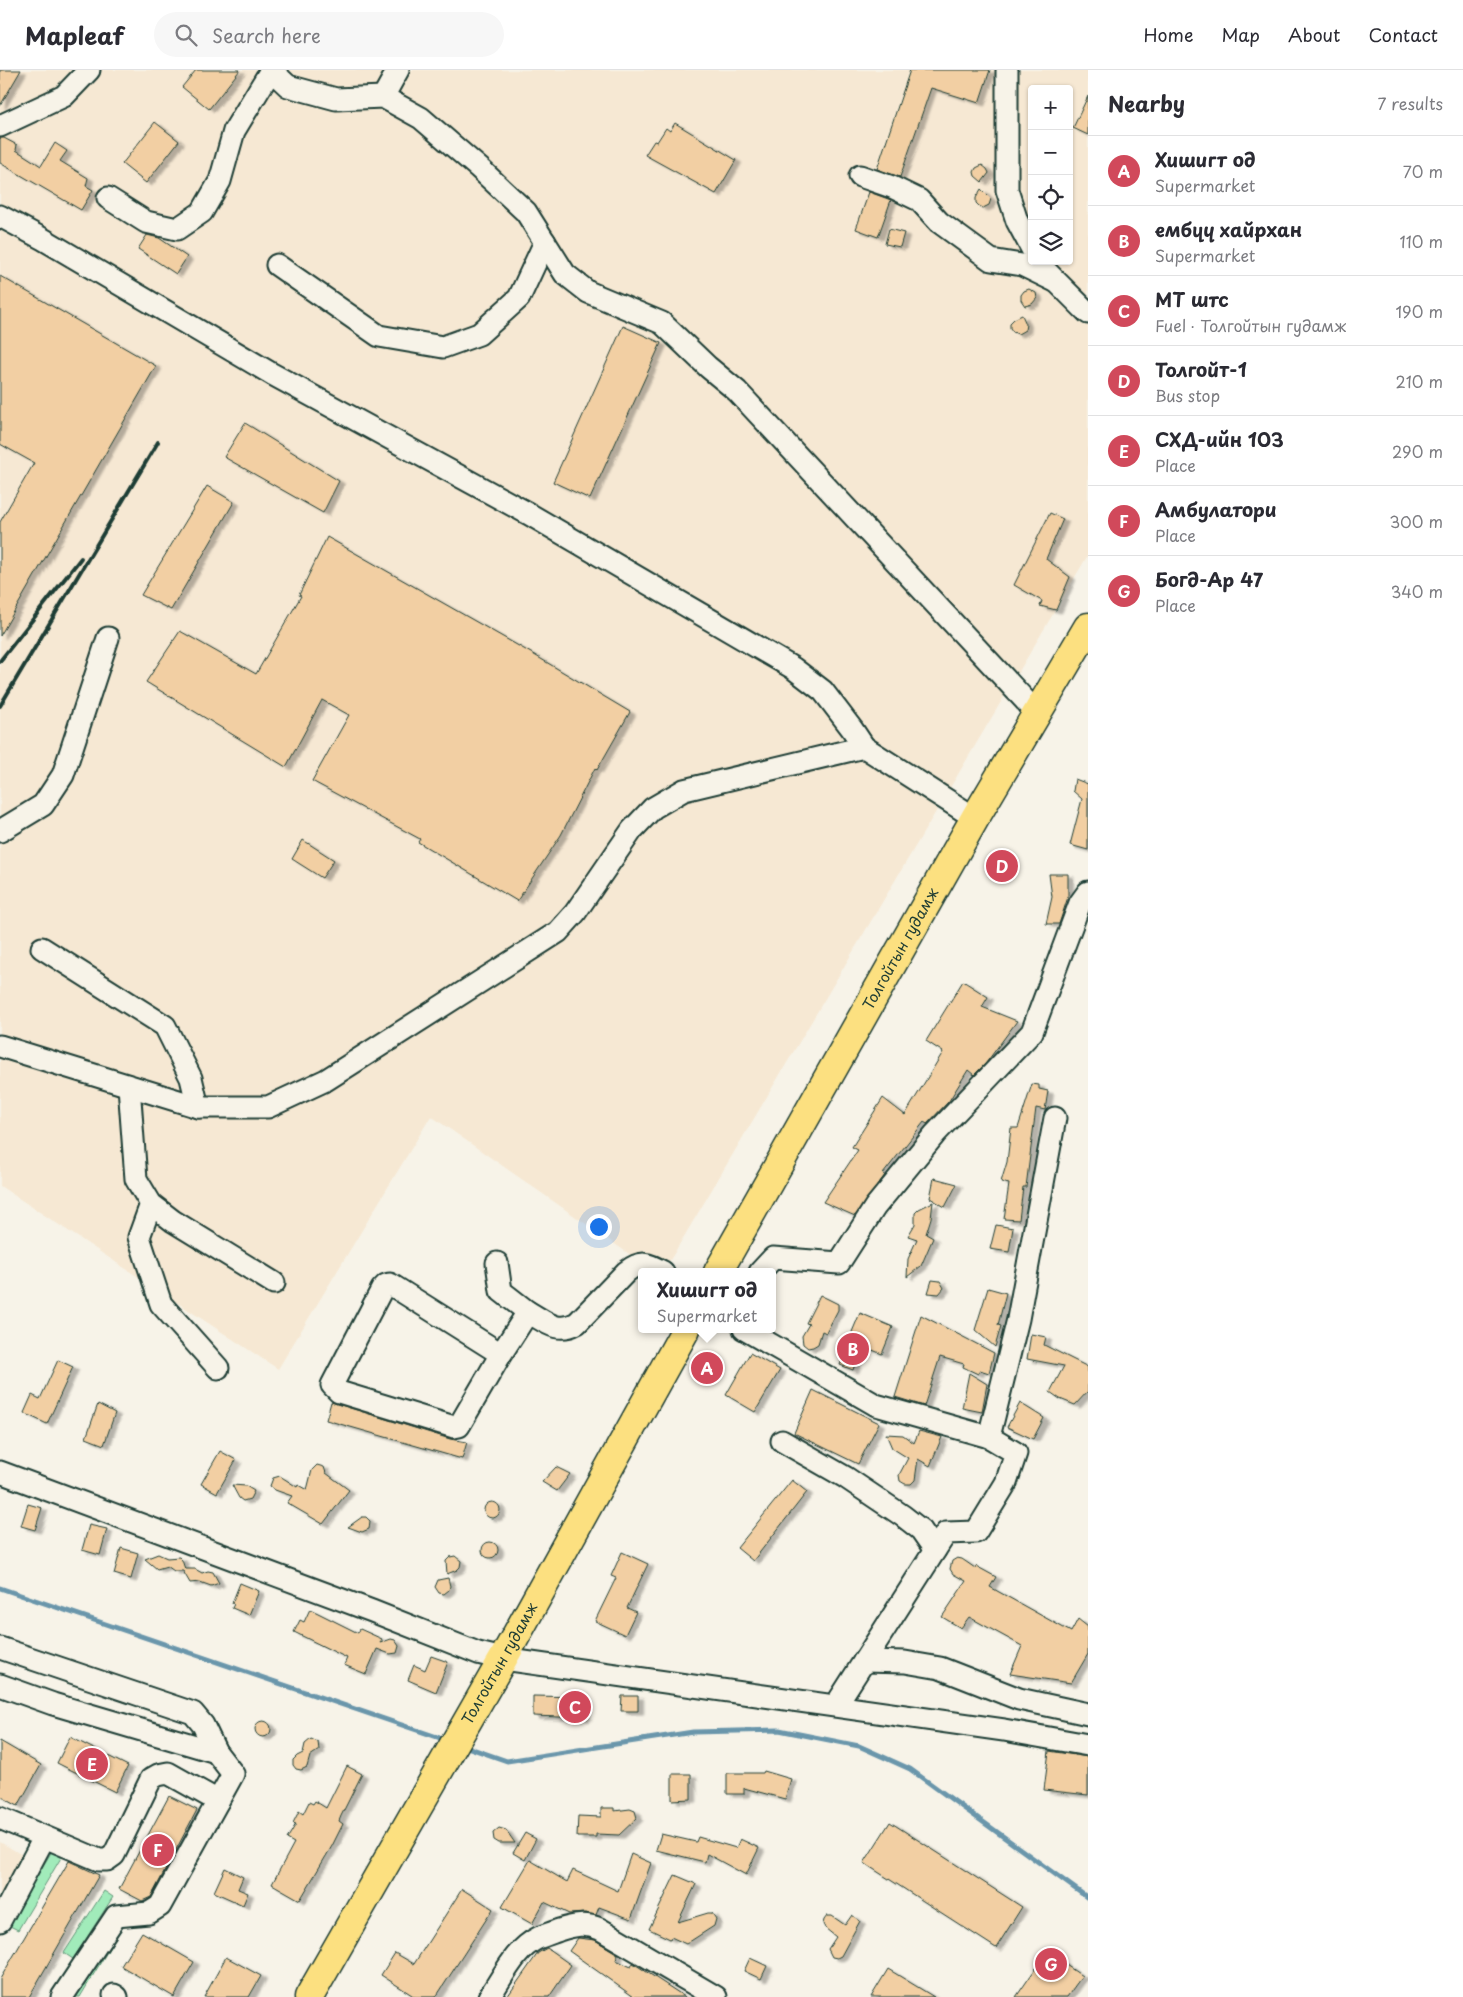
<!DOCTYPE html>
<html lang="en">
<head>
<meta charset="utf-8">
<style>
	:root { --surface:#fff; --page:#f7f7f7; --text:#2b2b33; --muted:#7c7c81; --line:#e1e1e2; --accent:#d1495b }
	body { margin:0; font-family:"Playpen Sans",sans-serif; background:var(--page); color:var(--text) }
	.controls { position:absolute; right:15px; top:15px; display:grid; overflow:hidden; border-radius:5px; box-shadow:0 1px 4px #0004 }
	.controls button { width:45px; height:45px; display:grid; place-items:center; padding:0; border:0; border-bottom:1px solid var(--line); background:var(--surface); color:var(--text); font:25px sans-serif }
	.you { position:absolute; left:598px; top:1156px; width:18px; height:18px; margin:-12px; border:4px solid #fff; border-radius:50%; background:#1a73e8; box-shadow:0 0 0 8px #1a73e833 }
	.badge { display:grid; place-items:center; width:32px; height:32px; border-radius:50%; background:var(--accent); color:#fff; font-size:16px; font-weight:700 }
	.pin { position:absolute; translate:-50% -50%; border:2px solid #fff; box-shadow:0 1px 5px #0006 }
	.popup { position:absolute; left:638px; top:1198px; width:138px; height:65px; box-sizing:border-box; display:grid; place-content:center; border-radius:5px; background:var(--surface); filter:drop-shadow(0 1px 4px #0005); font-size:16px; white-space:nowrap; color:var(--muted) }
	.popup b { font-size:19px; color:var(--text) }
	.popup::after { content:''; position:absolute; left:50%; top:100%; margin-left:-10px; border:10px solid transparent; border-top-color:var(--surface) }
	.list { margin:0; padding:0; list-style:none }
	h2 { display:flex; justify-content:space-between; align-items:center; height:65px; margin:0; padding:0 20px; font-size:21px }
	h2 small { font-size:16px; font-weight:400; color:var(--muted) }
	.list li { display:grid; grid-template-columns:32px 1fr auto; gap:15px; align-items:center; box-sizing:border-box; height:70px; padding:0 20px; border-top:1px solid var(--line) }
	.list b { display:block; font-size:19px; white-space:nowrap }
	.list p { margin:0; font-size:16px; white-space:nowrap; color:var(--muted) }
	.list em { font-size:16px; font-style:normal; color:var(--muted) }
	.icon { flex:none; width:28px; height:28px; fill:none; stroke:currentColor; stroke-width:2; stroke-linecap:round; stroke-linejoin:round }
	.map { position:relative; flex:none; width:1088px; height:1927px; overflow:hidden }
	header { display:flex; align-items:center; gap:30px; box-sizing:border-box; height:70px; padding:0 25px; background:var(--surface); border-bottom:1px solid var(--line) }
	header strong { font-size:24px }
	nav { display:flex; gap:28px; margin-inline-start:auto; font-size:18px }
	.search { width:350px; height:45px; background:var(--page); display:flex; align-items:center; gap:12px; box-sizing:border-box; padding:0 18px; border-radius:28px; color:var(--muted); font-size:19px }
	main { display:flex }
	aside { flex:1; background:var(--surface) }
	.map>svg:first-child { display:block }
</style>
</head>
<body>
<header>
<strong>Mapleaf</strong>
<div class="search"><svg class="icon" aria-label="search" viewBox="0 0 24 24"><circle cx="10" cy="10" r="6"/><path d="M15 15l6 6"/></svg>Search here</div>
<nav><a>Home</a><a>Map</a><a>About</a><a>Contact</a></nav>
</header>
<main>
<div class="map">
<svg width="1088" height="1927" viewBox="0 0 1088 1927">
	<defs>
		<filter id="shadow"><feDropShadow dx="5.5" dy="3" stdDeviation="1" flood-color="#0004"/></filter>
	</defs>
	<rect width="100%" height="100%" fill="#f7f3e8"/>
	<filter id="ink" filterUnits="userSpaceOnUse"><feTurbulence type="fractalNoise" baseFrequency=".02" numOctaves="2"/><feDisplacementMap in="SourceGraphic" scale="10" xChannelSelector="R" yChannelSelector="G"/><feConvolveMatrix kernelMatrix="1 2 1 2 8 2 1 2 1" color-interpolation-filters="sRGB"/></filter>
	<g filter="url(#ink)">
		<!-- built -->
		<g fill="#f6e8d3" fill-rule="evenodd">
			<path d="M 0,0 L 1088,0 L 1088,485 L 663,1202 L 655,1202 L 431,1046 L 278,1299 L 0,1116 ZM 1032,19 L 1069,19 L 1069,191 L 1032,191 Z"/>
			<polygon points="0,1772 24,1786 0,1827"/>
		</g>
		<!-- green -->
		<g fill="#a1ebba" stroke="#609477">
			<polygon points="59,1769 68,1776 18,1860 8,1855"/>
			<polygon points="104,1821 113,1827 73,1889 64,1883"/>
			<polygon points="103,1866 113,1872 80,1927 68,1927"/>
		</g>
		<g fill="none" stroke-linecap="round" stroke-linejoin="round">
			<!-- stream -->
			<g stroke="#6a96ab" stroke-width="5">
				<polyline points="0,1518 446,1670"/>
				<polyline points="464,1676 507,1691 693,1662 779,1660 859,1676 910,1699 1088,1828"/>
			</g>
		</g>
		<!-- building -->
		<g fill="#f2cfa3" stroke="#1f3d34" filter="url(#shadow)">
			<polygon points="0,0 21,0 0,36"/>
			<polygon points="196,0 240,0 209,39 182,17"/>
			<polygon points="910,0 990,0 979,33 931,18 900,107 877,99"/>
			<polygon points="1088,26 1088,65 1073,58"/>
			<polygon points="155,52 179,71 146,113 122,94"/>
			<polygon points="675,53 736,90 716,124 645,85 654,71 657,72 666,58 670,61"/>
			<polygon points="0,68 4,68 17,75 16,80 41,96 55,73 67,81 60,91 88,108 86,116 93,120 81,140 0,93"/>
			<polygon points="982,95 987,99 989,103 982,112 975,106 974,102 976,98"/>
			<polygon points="981,119 991,129 989,135 983,138 979,136 976,133 976,128"/>
			<polygon points="869,122 891,130 878,167 856,159"/>
			<polygon points="889,159 904,163 900,177 885,174"/>
			<polygon points="147,165 159,168 187,187 176,204 138,179"/>
			<polygon points="0,206 156,296 0,566 0,452 34,393 0,374"/>
			<polygon points="1029,219 1036,223 1037,228 1032,234 1025,236 1021,230 1021,225 1024,221"/>
			<polygon points="1022,245 1026,254 1025,260 1018,264 1013,262 1010,258 1010,253 1014,249"/>
			<polygon points="623,256 661,273 590,429 553,412"/>
			<polygon points="245,353 339,411 323,443 224,387"/>
			<polygon points="207,416 234,432 171,540 141,525"/>
			<polygon points="1050,443 1063,449 1046,489 1070,507 1056,540 1040,536 1042,531 1014,515"/>
			<polygon points="327,467 531,583 630,642 597,700 595,698 561,765 517,831 418,772 420,769 312,711 349,645 322,630 286,697 146,612 180,561 256,604 301,526 299,525"/>
			<polygon points="1075,709 1088,714 1088,780 1070,775 1082,729 1073,721"/>
			<polygon points="303,770 334,790 322,808 292,789"/>
			<polygon points="1049,804 1068,804 1068,827 1059,854 1046,854 1052,827"/>
			<polygon points="963,911 988,927 982,937 1017,951 986,993 974,1005 968,1000 949,1031 927,1054 924,1052 883,1104 885,1105 855,1146 823,1132 858,1080 852,1077 883,1028 905,1045 943,982 926,971"/>
			<polygon points="1032,1014 1039,1015 1039,1019 1048,1021 1045,1040 1036,1038 1026,1117 1023,1117 1019,1150 1004,1149 1009,1114 1001,1112 1007,1092 1011,1058 1018,1058"/>
			<polygon points="934,1108 957,1114 945,1137 930,1128"/>
			<polygon points="933,1132 931,1148 926,1164 933,1168 921,1196 907,1207 908,1189 917,1169 908,1166 915,1154 915,1143 919,1139"/>
			<polygon points="996,1155 1013,1158 1009,1182 990,1179"/>
			<polygon points="932,1210 940,1211 944,1218 939,1224 928,1223"/>
			<polygon points="988,1218 1006,1223 998,1255 1001,1256 995,1277 975,1260"/>
			<polygon points="820,1225 838,1234 838,1240 826,1263 822,1261 818,1274 813,1277 808,1278 803,1274 802,1266 809,1254 806,1253"/>
			<polygon points="860,1243 893,1257 882,1284 858,1274 852,1262"/>
			<polygon points="921,1245 994,1283 989,1303 980,1300 978,1304 963,1297 964,1294 940,1287 924,1336 895,1327"/>
			<polygon points="1031,1264 1046,1267 1044,1275 1088,1297 1088,1321 1075,1335 1060,1329 1050,1322 1064,1296 1027,1289"/>
			<polygon points="750,1283 780,1300 755,1342 726,1325"/>
			<polygon points="845,1283 857,1288 853,1300 840,1295"/>
			<polygon points="58,1290 73,1297 47,1354 24,1343 32,1325 40,1329"/>
			<polygon points="969,1303 987,1314 982,1342 962,1338"/>
			<polygon points="813,1320 879,1353 858,1394 794,1363"/>
			<polygon points="331,1332 450,1369 467,1372 462,1389 326,1350"/>
			<polygon points="1020,1333 1044,1348 1033,1369 1007,1357"/>
			<polygon points="98,1334 115,1343 104,1375 86,1368"/>
			<polygon points="919,1361 942,1367 930,1396 918,1389 915,1410 911,1414 905,1414 900,1411 899,1405 908,1388 892,1378 886,1364 903,1365 914,1373"/>
			<polygon points="220,1381 236,1390 217,1423 201,1414"/>
			<polygon points="317,1395 324,1397 326,1403 349,1420 323,1454 287,1433 292,1426 275,1420 270,1416 273,1408 280,1406 297,1417 298,1415 307,1420 312,1400"/>
			<polygon points="556,1397 570,1404 557,1421 542,1412"/>
			<polygon points="792,1410 807,1422 753,1491 737,1478"/>
			<polygon points="232,1415 246,1416 254,1421 250,1429 243,1431 239,1428"/>
			<circle cx="492" cy="1440" r="8"/>
			<polygon points="28,1434 42,1438 35,1460 21,1456"/>
			<polygon points="362,1447 366,1447 370,1451 369,1459 362,1462 348,1457"/>
			<polygon points="89,1455 107,1459 100,1485 82,1480"/>
			<circle cx="490" cy="1480" r="8"/>
			<polygon points="121,1478 138,1483 131,1509 114,1504"/>
			<polygon points="622,1482 648,1494 627,1538 636,1542 625,1565 595,1551 616,1508 611,1506"/>
			<polygon points="158,1484 167,1488 179,1487 182,1490 185,1499 195,1499 202,1503 208,1501 213,1502 219,1513 211,1516 200,1512 190,1513 183,1501 174,1501 167,1496 157,1499 145,1489"/>
			<polygon points="455,1486 461,1491 460,1497 457,1500 447,1504 446,1491 450,1487"/>
			<polygon points="957,1488 962,1489 975,1498 976,1496 996,1507 990,1517 1071,1562 1078,1549 1088,1557 1088,1584 1071,1613 1010,1604 1022,1576 969,1547 961,1558 942,1547 966,1511 953,1504 950,1499 952,1491"/>
			<polygon points="448,1508 450,1516 449,1520 444,1524 439,1523 435,1517 438,1510"/>
			<polygon points="240,1513 259,1521 249,1545 232,1538 234,1534 232,1533"/>
			<polygon points="310,1539 358,1563 360,1559 382,1569 380,1573 391,1569 395,1570 399,1576 397,1583 390,1584 377,1579 366,1604 344,1595 347,1588 294,1562 300,1550 304,1552"/>
			<polygon points="431,1586 448,1592 436,1622 408,1610 414,1595 425,1600"/>
			<polygon points="533,1626 585,1627 585,1648 533,1646"/>
			<polygon points="622,1626 638,1626 638,1641 621,1641"/>
			<circle cx="263" cy="1659" r="8"/>
			<polygon points="70,1667 128,1696 115,1722 57,1693"/>
			<polygon points="311,1669 318,1672 319,1680 310,1686 307,1697 301,1700 296,1699 293,1695 293,1690 297,1686 303,1683 305,1674"/>
			<polygon points="0,1671 41,1695 18,1736 0,1726"/>
			<polygon points="1049,1681 1088,1687 1088,1725 1044,1720"/>
			<polygon points="347,1696 362,1704 341,1746 339,1751 343,1754 332,1776 300,1830 272,1814 294,1773 287,1769 296,1754 293,1753 299,1741 303,1744 309,1732 313,1734 315,1731 326,1738"/>
			<polygon points="764,1701 791,1709 785,1729 744,1718 744,1724 727,1724 727,1703 763,1703"/>
			<polygon points="672,1704 691,1704 691,1729 672,1730"/>
			<polygon points="169,1726 197,1740 151,1827 142,1831 119,1819"/>
			<polygon points="601,1738 614,1738 614,1741 630,1739 635,1741 637,1748 619,1765 596,1764 596,1767 577,1767 578,1746 601,1747"/>
			<polygon points="890,1752 1022,1837 996,1878 864,1793"/>
			<polygon points="499,1758 506,1760 515,1773 499,1773 494,1770 493,1763"/>
			<polygon points="525,1763 536,1769 525,1790 513,1783"/>
			<polygon points="661,1764 696,1772 698,1767 736,1778 740,1769 759,1778 746,1805 707,1784 705,1792 656,1780"/>
			<polygon points="631,1784 651,1793 631,1849 599,1837 596,1845 585,1843 569,1844 544,1832 532,1854 502,1837 530,1790 567,1812 573,1800 618,1821"/>
			<polygon points="69,1791 99,1805 29,1927 0,1927 0,1909"/>
			<polygon points="225,1798 243,1807 238,1819 248,1823 243,1835 214,1822"/>
			<polygon points="675,1805 696,1814 678,1852 708,1843 712,1843 716,1849 714,1856 686,1874 671,1867 670,1869 649,1859"/>
			<polygon points="462,1819 493,1839 436,1927 415,1927 381,1905 395,1883 414,1894"/>
			<polygon points="852,1845 860,1851 841,1886 837,1888 832,1887 828,1879 836,1867 825,1858 823,1854 824,1850 827,1846 832,1846 845,1855"/>
			<polygon points="142,1862 194,1892 174,1927 121,1896"/>
			<polygon points="578,1868 595,1870 618,1884 616,1890 631,1897 633,1893 685,1927 634,1927 569,1881"/>
			<polygon points="547,1878 571,1895 549,1927 507,1927 538,1883"/>
			<polygon points="1047,1882 1082,1906 1067,1927 1016,1927"/>
			<polygon points="226,1887 261,1906 249,1927 204,1927"/>
			<polygon points="750,1888 767,1896 761,1909 744,1901"/>
			<polygon points="888,1899 934,1927 871,1927"/>
		</g>
		<g fill="none" stroke-linecap="round" stroke-linejoin="round">
			<defs>
				<g id="minor">
					<polyline points="271,0 288,16 336,29 383,27 421,48 479,98 526,142 565,204 588,222 662,253 708,297 737,321 1037,643"/>
					<polyline points="1007,0 1007,120 1017,151 1032,179"/>
					<polyline points="383,27 398,0"/>
					<polyline points="0,56 64,26 89,0"/>
					<polyline points="860,106 892,117 919,130 939,152 991,190 1022,195 1055,211"/>
					<polyline points="108,128 146,152 177,159 202,142 220,111 234,61 271,0"/>
					<polyline points="0,146 43,169 272,304 529,444 793,598 823,621 852,659 864,677 975,748"/>
					<polyline points="277,195 379,266 443,277 479,264 519,228 545,172"/>
					<polyline points="1046,201 1088,243"/>
					<polyline points="0,761 43,735 63,705 108,568"/>
					<polyline points="42,878 165,956 191,1008 198,1037"/>
					<polyline points="0,976 198,1037 268,1037 326,1010 558,862 575,843 632,760 653,738 684,720 864,677"/>
					<polyline points="129,1016 136,1109 151,1134 173,1151 274,1213"/>
					<polyline points="151,1134 139,1167 161,1234 218,1298"/>
					<polyline points="497,1193 501,1221 528,1242"/>
					<polyline points="760,1202 773,1188 839,1193 875,1137 935,1064 1032,962 1080,833 1088,822"/>
					<polyline points="744,1259 876,1335 989,1367 1016,1383 1006,1413 976,1462 946,1463 836,1635"/>
					<path d="M 501,1284 L 459,1356 L 454,1357 L 339,1322 L 332,1315 L 382,1219 L 386,1215 L 390,1214 L 501,1284 L 528,1242 C 546,1252 557,1264 577,1253 L 626,1202 C 641,1190 647,1193 663,1202"/>
					<polyline points="989,1367 1018,1249 1055,1048"/>
					<polyline points="782,1371 845,1407 903,1446 921,1460 935,1480"/>
					<polyline points="0,1402 372,1541 478,1583 503,1589 1004,1660 1088,1675"/>
					<polyline points="0,1578 193,1643 203,1655 216,1682 233,1704 160,1836 149,1843 116,1846 62,1927"/>
					<polyline points="864,1591 905,1592 940,1598 1019,1629 1088,1644"/>
					<polyline points="0,1615 53,1634 216,1682"/>
					<polyline points="0,1748 99,1790 107,1790 114,1785 151,1709 158,1705 168,1703 218,1731"/>
					<polyline points="0,1851 44,1768"/>
					<polyline points="114,1925 117,1927"/>
					<path d="M 489,1927 C 503,1907 515,1879 538,1868 C 545,1865 552,1863 559,1860 C 575,1855 585,1853 600,1859 L 716,1927"/>
				</g>
				<g id="major">
					<path id="s1" d="M 718,1202 L 975,748 L 1088,557"/>
					<path id="s2" d="M 309,1927 L 503,1589 L 686,1259"/>
				</g>
			</defs>
			<!-- minor casing -->
			<use href="#minor" stroke="#1f3d34" stroke-width="25"/>
			<!-- major casing -->
			<use href="#major" stroke="#1f3d34" stroke-width="31"/>
			<!-- minor -->
			<use href="#minor" stroke="#f7f3e8" stroke-width="21"/>
			<!-- major -->
			<use href="#major" stroke="#fce080" stroke-width="28"/>
			<!-- rail -->
			<g stroke="#1f3d34" stroke-width="4">
				<polyline points="0,591 81,488"/>
				<polyline points="0,636 158,372"/>
			</g>
		</g>
	</g>
	<g text-anchor="middle" stroke-width="4" stroke-linejoin="round" paint-order="stroke">
		<!-- street labels -->
		<g font-size="15" fill="#1f3d34" stroke="#f7f3e8">
			<text dy="5" stroke="none"><textPath href="#s1" startOffset="371">Толгойтын гудамж</textPath></text>
			<text dy="5" stroke="none"><textPath href="#s2" startOffset="384">Толгойтын гудамж</textPath></text>
		</g>
	</g>
</svg>
<div class="controls">
<button>+</button>
<button>−</button>
<button><svg class="icon" aria-label="locate" viewBox="0 0 24 24"><circle cx="12" cy="12" r="6"/><path d="M12 2v4M12 18v4M2 12h4M18 12h4"/></svg></button>
<button><svg class="icon" aria-label="layers" viewBox="0 0 24 24"><path d="M12 4l9 5-9 5-9-5zM3 14l9 5 9-5"/></svg></button>
</div>
<div class="you"></div>
<div class="pin badge" style="left:707px;top:1298px">A</div>
<div class="popup"><b>Хишигт од</b>Supermarket</div>
<div class="pin badge" style="left:853px;top:1279px">B</div>
<div class="pin badge" style="left:575px;top:1637px">C</div>
<div class="pin badge" style="left:1002px;top:796px">D</div>
<div class="pin badge" style="left:92px;top:1694px">E</div>
<div class="pin badge" style="left:158px;top:1780px">F</div>
<div class="pin badge" style="left:1051px;top:1894px">G</div>
</div>
<aside>
<h2>Nearby<small>7 results</small></h2>
<ul class="list">
<li><span class="badge">A</span><div><b>Хишигт од</b><p>Supermarket</p></div><em>70 m</em></li>
<li><span class="badge">B</span><div><b>ембүү хайрхан</b><p>Supermarket</p></div><em>110 m</em></li>
<li><span class="badge">C</span><div><b>МТ штс</b><p>Fuel · Толгойтын гудамж</p></div><em>190 m</em></li>
<li><span class="badge">D</span><div><b>Толгойт-1</b><p>Bus stop</p></div><em>210 m</em></li>
<li><span class="badge">E</span><div><b>СХД-ийн 103</b><p>Place</p></div><em>290 m</em></li>
<li><span class="badge">F</span><div><b>Амбулатори</b><p>Place</p></div><em>300 m</em></li>
<li><span class="badge">G</span><div><b>Богд-Ар 47</b><p>Place</p></div><em>340 m</em></li>
</ul>
</aside>
</main>
</body>
</html>
